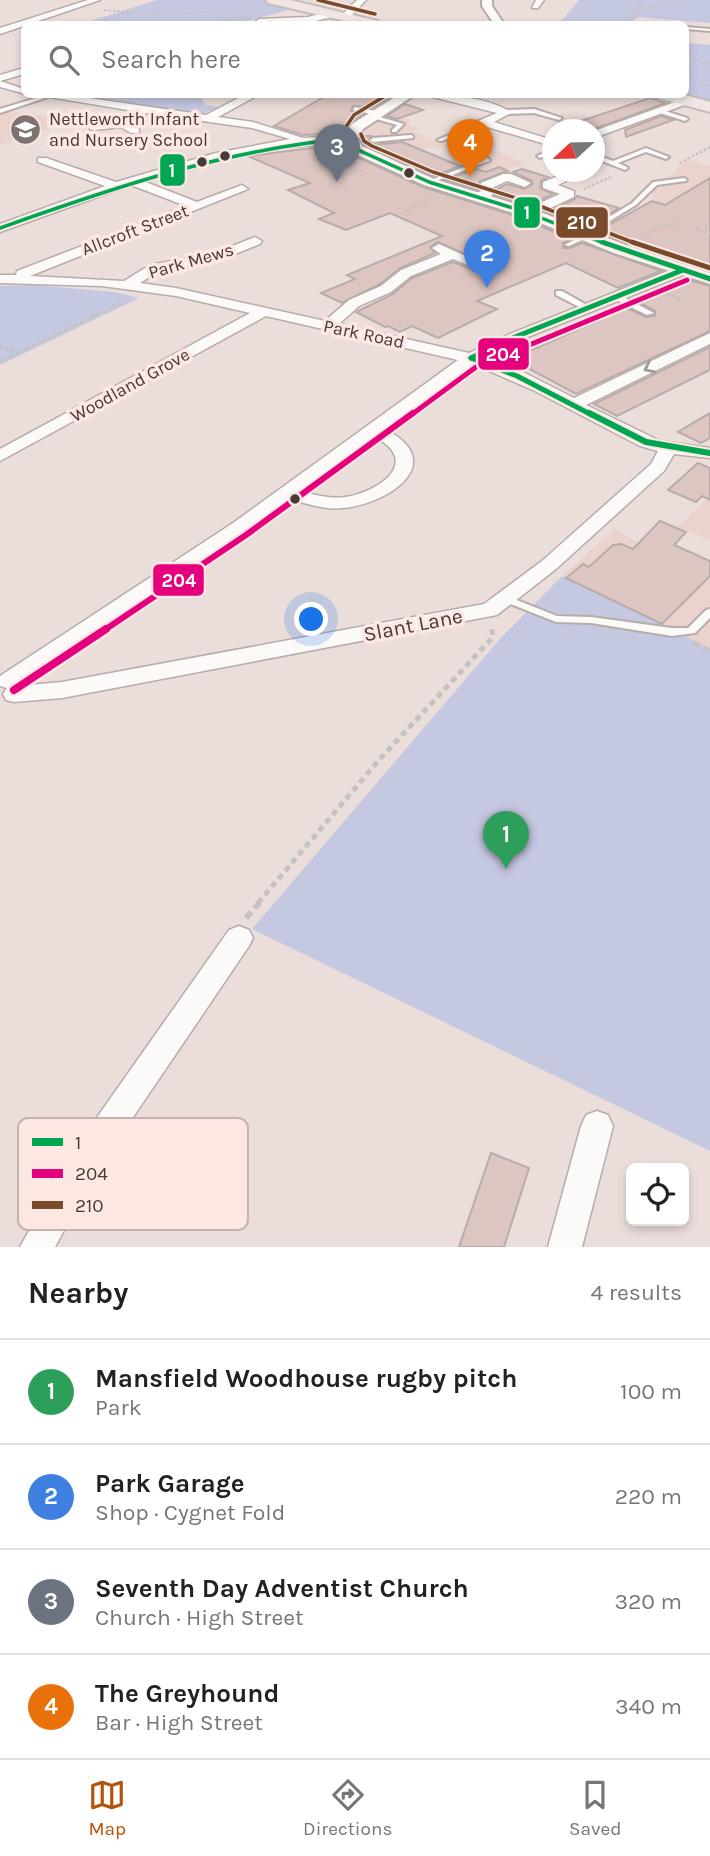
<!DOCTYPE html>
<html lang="en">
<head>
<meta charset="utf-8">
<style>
	:root { --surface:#fff; --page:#f2f2f2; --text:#222; --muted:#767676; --line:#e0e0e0; --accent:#b45309 }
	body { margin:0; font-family:Karla,sans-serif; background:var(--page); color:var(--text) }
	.controls { position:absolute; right:21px; bottom:21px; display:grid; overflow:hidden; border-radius:10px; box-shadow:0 4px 10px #0003 }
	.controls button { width:63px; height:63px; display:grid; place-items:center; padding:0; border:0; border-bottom:2px solid var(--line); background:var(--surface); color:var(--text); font:35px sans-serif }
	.compass { position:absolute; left:542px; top:119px; width:63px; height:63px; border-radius:50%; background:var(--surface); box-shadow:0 4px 10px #0003; rotate:248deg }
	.you { position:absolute; left:312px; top:620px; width:24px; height:24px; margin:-18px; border:5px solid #fff; border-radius:50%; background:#1a73e8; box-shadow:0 0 0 10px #1a73e833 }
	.badge { display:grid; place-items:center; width:46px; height:46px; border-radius:50%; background:var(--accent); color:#fff; font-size:23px; font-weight:700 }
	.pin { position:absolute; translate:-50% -58px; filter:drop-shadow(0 2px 4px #0008) }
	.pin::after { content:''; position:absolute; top:37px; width:24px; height:21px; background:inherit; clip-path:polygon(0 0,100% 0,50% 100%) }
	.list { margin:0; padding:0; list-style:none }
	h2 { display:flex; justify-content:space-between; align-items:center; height:91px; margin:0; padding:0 28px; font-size:30px }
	h2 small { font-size:23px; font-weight:400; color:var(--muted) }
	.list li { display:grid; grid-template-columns:46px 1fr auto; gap:21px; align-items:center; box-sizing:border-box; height:105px; padding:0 28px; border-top:2px solid var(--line) }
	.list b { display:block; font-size:26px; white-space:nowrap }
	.list p { margin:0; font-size:23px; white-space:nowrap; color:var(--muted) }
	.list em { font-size:23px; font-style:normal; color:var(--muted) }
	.icon { flex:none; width:38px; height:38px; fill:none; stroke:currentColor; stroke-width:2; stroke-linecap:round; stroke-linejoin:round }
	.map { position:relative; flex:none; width:710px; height:1247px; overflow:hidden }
	.search { position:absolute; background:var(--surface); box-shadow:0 4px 10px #0003; left:21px; right:21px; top:21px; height:77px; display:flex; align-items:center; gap:18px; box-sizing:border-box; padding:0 24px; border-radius:10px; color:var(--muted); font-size:26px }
	.sheet { height:511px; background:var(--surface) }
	nav { display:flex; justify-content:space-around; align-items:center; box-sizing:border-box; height:98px; border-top:2px solid var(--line); background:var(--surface); font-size:19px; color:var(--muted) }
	nav a { display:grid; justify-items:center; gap:4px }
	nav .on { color:var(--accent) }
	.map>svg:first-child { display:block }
</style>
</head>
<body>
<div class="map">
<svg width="710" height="1247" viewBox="0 0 710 1247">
	<rect width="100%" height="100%" fill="#ebddda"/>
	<!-- built -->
	<g fill="#ebd3cd">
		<polygon points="0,107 8,111 74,121 0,145"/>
		<polygon points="389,114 412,120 407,123 419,129 413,131 416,133 445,145 408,153 393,160 373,152 363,142 367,126"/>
		<polygon points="488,149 526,163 460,188 417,172"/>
		<polygon points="688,160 710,166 710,318 639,326 608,310 660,288 637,278 585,267 478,212 504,201 498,198 532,184 579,199 574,216 563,221 598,233 652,201 652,191"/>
		<polygon points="710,496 710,540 677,527"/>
		<polygon points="615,529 666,560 710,580 710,648 562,576"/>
	</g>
	<!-- green -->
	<g fill="#c5c8e1">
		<polygon points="157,0 263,0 292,9 236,24 81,24"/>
		<polygon points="579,0 710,0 710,23 638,17 630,24 559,24"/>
		<polygon points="686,43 710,45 710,102 678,95 686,94"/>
		<polygon points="57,95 200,95 205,105 220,107 201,114"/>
		<polygon points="33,285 114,292 139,298 0,365 0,286"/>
		<polygon points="562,576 710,648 710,1151 252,929 499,640"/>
	</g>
	<!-- building -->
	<g fill="#ddc6c1" stroke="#b7acaa" stroke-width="2">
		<polygon points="329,94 374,94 387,99 373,108 353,106 351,111 362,115 351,122 344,133 303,135 274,126"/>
		<polygon points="650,98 665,103 592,130 567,130 566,126"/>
		<polygon points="405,104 423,110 397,119 387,116"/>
		<polygon points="661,116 673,120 626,137 625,130"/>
		<polygon points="362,136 371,136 368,141 373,145 402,142 460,166 434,176 364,144"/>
		<polygon points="344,144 350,154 423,187 522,218 571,239 563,243 563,248 570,248 582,243 661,271 618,288 566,263 477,301 497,309 438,338 412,326 400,332 388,326 385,327 356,312 393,294 412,278 453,262 482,273 492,266 438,242 430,247 435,253 400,268 380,284 342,303 321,293 355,279 347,275 442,236 390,213 346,230 319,219 334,213 288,190 310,183 248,156"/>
		<polygon points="499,167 508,171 480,181 478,190 446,180 476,169 486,172"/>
		<polygon points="522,169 548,177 541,181 540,188 553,194 537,202 535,207 495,195 495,190 507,184 524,189 532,185 532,181 513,172"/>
		<polygon points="710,178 710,270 598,231 652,201 665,205"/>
		<polygon points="577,196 619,208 587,227 548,212 575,199"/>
		<polygon points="683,278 710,286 710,331 576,394 511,359 602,319 596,316 620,305 646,317 655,316 655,311 633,299"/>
		<polygon points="710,347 710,370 617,416 594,404"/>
		<polygon points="710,413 710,438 701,443 678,432"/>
		<polygon points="698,463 710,468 710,500 702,496 696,502 668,490"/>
		<polygon points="660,521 686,532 674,545 710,561 710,576 662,624 566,578 583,564 589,567 613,545 621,544 633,549"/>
		<polygon points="491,1153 529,1168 504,1247 459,1247"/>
	</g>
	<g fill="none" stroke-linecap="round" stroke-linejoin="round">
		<defs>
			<g id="service">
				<polygon points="686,27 710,29 710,31 686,29"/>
				<polygon points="46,95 51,96 0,113 0,109"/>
				<polygon points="355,107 376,111 379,113 376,115 353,110"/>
				<polygon points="534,109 562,118 559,120 534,113 505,114 502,112 505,110"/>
				<polygon points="659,109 687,118 688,119 685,121 657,112"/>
				<polygon points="369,115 373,115 404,124 396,132 392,132 392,130 397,125 369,117"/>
				<polygon points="461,130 466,131 442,141 437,140"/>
				<polygon points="411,135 413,136 413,138 373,142 370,140 373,138"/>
				<polygon points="646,148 669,157 666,159 646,152 618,163 627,167 628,168 625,170 594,158 594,154 613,161"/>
				<polygon points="552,149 552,153 540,158 537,156"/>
				<polygon points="487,158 490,160 489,161 431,183 426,182"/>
				<polygon points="684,178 687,180 686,181 657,185 636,205 590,233 592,235 591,236 569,246 564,245 585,235 584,232 632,203 653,182"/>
				<polygon points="556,291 562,291 592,308 585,310 556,295"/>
				<polygon points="614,295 620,295 654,313 647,315 614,299"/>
				<polygon points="507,596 557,616 591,617 672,628 688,628 706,610 710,609 710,618 695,633 672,636 591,623 556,622 503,601 502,599 503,597"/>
			</g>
			<g id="minor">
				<polygon points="88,0 100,0 0,34 0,28"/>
				<polygon points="357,0 366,0 347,20 341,20 341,16"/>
				<polygon points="536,0 544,0 538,8 532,8"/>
				<polygon points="328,12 331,17 308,23 258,24 255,22 259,19 308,17"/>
				<polygon points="24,68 24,74 0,81 0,75"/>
				<polygon points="0,81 24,89 26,94 0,87"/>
				<path d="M 31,94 L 61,94 L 206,115 L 246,94 L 260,94 L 218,117 L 253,122 L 303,138 L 351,135 L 357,138 L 351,141 L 261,150 L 143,181 L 197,202 L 242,185 L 248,189 L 30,276 L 124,281 L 150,265 L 215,253 L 255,237 L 262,241 L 260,244 L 223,259 L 159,271 L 140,283 L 176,288 L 325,321 L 349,300 L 381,286 L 401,270 L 441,254 L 432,248 L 439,244 L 490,267 L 483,271 L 453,259 L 411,276 L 391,292 L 359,306 L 339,324 L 469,353 L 510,334 L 678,267 L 688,267 L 688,273 L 520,340 L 484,357 L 523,372 L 574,398 L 710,333 L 710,344 L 586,405 L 660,441 L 710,448 L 710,458 L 674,454 L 664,471 L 556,569 L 497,615 L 62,698 L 14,702 L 6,700 L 3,694 L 7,688 L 0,686 L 0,676 L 233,523 L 458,360 L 266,316 L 0,461 L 0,449 L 250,313 L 176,296 L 102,286 L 0,283 L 0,275 L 16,275 L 17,271 L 186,206 L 131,185 L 0,232 L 0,224 L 105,186 L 38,162 L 38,158 L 46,158 L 116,182 L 216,153 L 290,139 L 252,128 L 146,113 L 130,124 L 139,129 L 139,133 L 131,133 L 121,127 L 94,130 L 90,129 L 90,125 L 120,121 L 134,111 ZM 473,364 L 533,390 L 640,446 L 658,451 L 651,464 L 542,561 L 484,604 L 62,682 L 17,686 L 290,499 C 307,504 325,510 343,508 C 388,504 450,463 385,429 ZM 375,437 C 422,462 379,492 345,497 C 330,499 315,495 301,491 Z"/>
				<path d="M 421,94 C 444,94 494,98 511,113 L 494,122 L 552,140 L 552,146 L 484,126 L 467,133 L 459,133 L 459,129 L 497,113 Z"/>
				<polygon points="686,98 690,99 690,103 594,138 594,131"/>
				<polygon points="569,172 584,172 558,185 574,191 574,197 546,210 538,210 538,204 560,194 543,188 543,182"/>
				<polygon points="503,174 511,174 531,183 525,187 507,181 492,188 492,196 474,200 474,194 481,191 481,183"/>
				<polygon points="239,926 249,930 253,938 249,946 96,1172 55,1247 20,1247 74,1150 229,930"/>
				<polygon points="597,1111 608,1115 613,1126 582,1247 548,1247 581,1126 586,1115"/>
			</g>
			<g id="tertiary">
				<polygon points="482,0 492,0 492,6 504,24 494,24 482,6"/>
				<polygon points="400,94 416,94 363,129 358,138 362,146 434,179 535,210 626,245 710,273 710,284 614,253 523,216 424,185 351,152 344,138 352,124"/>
			</g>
			<g id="primary">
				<polygon points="266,0 290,0 378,21 380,24 358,24 268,3"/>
				<polygon points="653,94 682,94 710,102 710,112 655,97"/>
			</g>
		</defs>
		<!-- service casing -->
		<use href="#service" stroke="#b6acaa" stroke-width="4"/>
		<!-- minor casing -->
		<use href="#minor" stroke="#b6acaa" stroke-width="3"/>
		<!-- tertiary casing -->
		<use href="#tertiary" stroke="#b6acaa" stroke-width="4"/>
		<!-- primary casing -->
		<use href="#primary" stroke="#c4bdbb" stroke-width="4"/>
		<!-- path-far4 -->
		<g stroke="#c6c2c1" stroke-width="2" stroke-dasharray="2.5 2" stroke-linecap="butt">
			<polyline points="104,10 152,14 252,10"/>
			<polyline points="635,11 683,0"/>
			<polyline points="92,24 124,13"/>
			<polyline points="208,24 249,16"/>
			<polyline points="625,24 643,0"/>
			<polyline points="686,58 710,64"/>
			<polyline points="686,76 710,86"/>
		</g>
		<!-- path-far3 -->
		<g stroke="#c6c2c1" stroke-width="2.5" stroke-dasharray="2.5 2" stroke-linecap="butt">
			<polyline points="680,163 710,147"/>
			<polyline points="334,179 364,170"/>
			<polyline points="584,189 611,177"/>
			<polyline points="406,211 432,198"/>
			<polyline points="696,229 710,233"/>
			<polyline points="641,237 663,225 680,224"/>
		</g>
		<!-- path-far2 -->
		<g stroke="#c6c2c1" stroke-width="3.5" stroke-dasharray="3.5 2.5" stroke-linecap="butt">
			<polyline points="666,293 680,300"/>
			<polyline points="0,346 18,353"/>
			<polyline points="0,362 124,302"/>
		</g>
		<!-- path-far1 -->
		<g stroke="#c6c2c1" stroke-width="5" stroke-dasharray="6 4.5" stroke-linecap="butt">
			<polyline points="694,643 710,651"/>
			<polyline points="258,903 379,760 493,637 492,629"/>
		</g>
		<!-- path -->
		<polyline stroke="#c6c2c1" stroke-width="6" stroke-dasharray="8 5" stroke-linecap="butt" points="246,918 260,902"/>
		<!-- service -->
		<use href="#service" fill="#fcfaf9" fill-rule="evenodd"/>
		<!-- minor -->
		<use href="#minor" fill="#fcfaf9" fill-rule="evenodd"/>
		<!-- tertiary -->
		<use href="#tertiary" fill="#fcfaf9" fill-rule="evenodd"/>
		<!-- primary -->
		<use href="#primary" fill="#f0e5e2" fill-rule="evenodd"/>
		<defs>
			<g id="bus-1-far2">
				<polyline points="351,138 356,149 429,182 529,213 606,244"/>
				<path d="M 0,228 C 115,187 228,149 351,138"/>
			</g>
			<g id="bus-1-far1">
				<polyline points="602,242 710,279"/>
				<polyline points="471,358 517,376 592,415"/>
				<polyline points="471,358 515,337 683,270"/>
			</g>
			<polyline id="bus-1" points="589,413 646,442 710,453"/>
			<polyline id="bus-2-far2" points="411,415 476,367 687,280"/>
			<polyline id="bus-2-far1" points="103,631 246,535 413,413"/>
			<polyline id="bus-2" points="14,690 106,629"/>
			<g id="bus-3-far1">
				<polyline points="318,0 375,14"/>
				<polyline points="341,134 354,115 388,94"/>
				<polyline points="361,134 364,141 372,146 433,172 532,203 637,244"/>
			</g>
			<polyline id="bus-3" points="632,242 710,268"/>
		</defs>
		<!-- bus-1-far2 casing -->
		<use href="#bus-1-far2" stroke="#fce7e3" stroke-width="6"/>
		<!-- bus-1-far1 casing -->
		<use href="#bus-1-far1" stroke="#fce7e3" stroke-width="9"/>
		<!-- bus-1 casing -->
		<use href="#bus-1" stroke="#fce7e3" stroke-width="10"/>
		<!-- bus-2-far2 casing -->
		<use href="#bus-2-far2" stroke="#fce7e3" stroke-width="9"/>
		<!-- bus-2-far1 casing -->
		<use href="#bus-2-far1" stroke="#fce7e3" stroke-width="10"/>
		<!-- bus-2 casing -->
		<use href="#bus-2" stroke="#fce7e3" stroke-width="13"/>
		<!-- bus-3-far1 casing -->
		<use href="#bus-3-far1" stroke="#fce7e3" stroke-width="6"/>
		<!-- bus-3 casing -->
		<use href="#bus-3" stroke="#fce7e3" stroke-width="9"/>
		<!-- bus-1-far2 -->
		<use href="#bus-1-far2" stroke="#00a651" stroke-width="3.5"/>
		<!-- bus-1-far1 -->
		<use href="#bus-1-far1" stroke="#00a651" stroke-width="5"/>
		<!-- bus-1 -->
		<use href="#bus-1" stroke="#00a651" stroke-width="6"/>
		<!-- bus-2-far2 -->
		<use href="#bus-2-far2" stroke="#e5007d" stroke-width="5"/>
		<!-- bus-2-far1 -->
		<use href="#bus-2-far1" stroke="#e5007d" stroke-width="6"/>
		<!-- bus-2 -->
		<use href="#bus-2" stroke="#e5007d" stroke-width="8"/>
		<!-- bus-3-far1 -->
		<use href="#bus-3-far1" stroke="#7a4b2a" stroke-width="3.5"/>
		<!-- bus-3 -->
		<use href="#bus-3" stroke="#7a4b2a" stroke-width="5"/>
	</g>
	<!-- one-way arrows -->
	<defs><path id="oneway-chevron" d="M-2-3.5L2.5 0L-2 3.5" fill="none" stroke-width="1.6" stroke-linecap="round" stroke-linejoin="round" transform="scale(1.75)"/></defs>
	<use stroke="#a09a98" href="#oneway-chevron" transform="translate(649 368) rotate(154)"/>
	<!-- icons -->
	<defs>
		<symbol id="school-disc" viewBox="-11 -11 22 22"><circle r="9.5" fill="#7e7371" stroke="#fce7e3"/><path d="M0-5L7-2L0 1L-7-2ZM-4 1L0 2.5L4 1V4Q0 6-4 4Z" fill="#fff"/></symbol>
	</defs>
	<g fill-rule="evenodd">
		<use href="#school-disc" x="8" y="112" width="35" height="35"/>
	</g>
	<!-- markers -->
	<g fill="#443a38" stroke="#fce7e3" stroke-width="2.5">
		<circle cx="225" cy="156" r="6"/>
		<circle cx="202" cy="162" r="6"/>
		<circle cx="409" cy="173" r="6"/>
		<circle cx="295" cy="499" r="6"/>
	</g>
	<g text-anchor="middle" stroke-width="7" stroke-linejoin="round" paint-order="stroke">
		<!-- far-poi labels -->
		<g font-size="18" fill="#443a38" stroke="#fce7e3" text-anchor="start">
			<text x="49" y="125">Nettleworth Infant<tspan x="49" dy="21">and Nursery School</tspan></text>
		</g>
		<!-- far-street labels -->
		<g font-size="18" fill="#443a38" stroke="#fce7e3">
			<text transform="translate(135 230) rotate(-21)" y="6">Allcroft Street</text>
			<text transform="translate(191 261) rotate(-16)" y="6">Park Mews</text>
			<text transform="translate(364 334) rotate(12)" y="6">Park Road</text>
			<text transform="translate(130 385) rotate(-29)" y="6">Woodland Grove</text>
		</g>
		<!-- street labels -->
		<g font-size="21" fill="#443a38" stroke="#fce7e3">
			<text transform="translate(413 625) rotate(-11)" y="7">Slant Lane</text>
		</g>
	</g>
	<!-- legend -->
	<rect x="18" y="1118" width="230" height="112" rx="10" fill="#fce7e3" stroke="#c5b3b0" stroke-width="2"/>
	<rect x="32" y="1138" width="31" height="8" fill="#00a651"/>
	<rect x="32" y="1169" width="31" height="9" fill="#e5007d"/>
	<rect x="32" y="1201" width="31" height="8" fill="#7a4b2a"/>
	<g font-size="19" fill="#443a38">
		<text x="75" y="1149">1</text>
		<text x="75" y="1180">204</text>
		<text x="75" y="1212">210</text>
	</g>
	<g stroke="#fce7e3" stroke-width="2.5">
		<rect x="159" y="153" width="27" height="34" rx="7" fill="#00a651"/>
		<rect x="513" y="196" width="28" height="33" rx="7" fill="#00a651"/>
		<rect x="555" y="206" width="54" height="33" rx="7" fill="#7a4b2a"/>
		<rect x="477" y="337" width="53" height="34" rx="7" fill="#e5007d"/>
		<rect x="152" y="563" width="53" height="34" rx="7" fill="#e5007d"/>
	</g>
	<g font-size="19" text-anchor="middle" font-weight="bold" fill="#fff">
		<text x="172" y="177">1</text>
		<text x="527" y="219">1</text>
		<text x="582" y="229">210</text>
		<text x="503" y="361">204</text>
		<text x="179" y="587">204</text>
	</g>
</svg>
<div class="controls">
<button><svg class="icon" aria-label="locate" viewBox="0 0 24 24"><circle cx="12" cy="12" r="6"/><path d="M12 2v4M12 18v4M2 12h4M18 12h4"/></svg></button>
</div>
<svg class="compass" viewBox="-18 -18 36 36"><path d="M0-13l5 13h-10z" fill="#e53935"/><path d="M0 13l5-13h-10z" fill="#767676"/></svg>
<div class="you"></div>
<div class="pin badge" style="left:506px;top:869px;background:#2e9e5b">1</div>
<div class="pin badge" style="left:487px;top:288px;background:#3f7fe0">2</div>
<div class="pin badge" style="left:337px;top:182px;background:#6b7280">3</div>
<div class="pin badge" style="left:470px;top:177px;background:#e8710a">4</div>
<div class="search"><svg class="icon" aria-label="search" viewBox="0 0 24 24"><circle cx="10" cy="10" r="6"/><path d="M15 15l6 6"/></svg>Search here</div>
</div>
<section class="sheet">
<h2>Nearby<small>4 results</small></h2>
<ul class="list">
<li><span class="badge" style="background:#2e9e5b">1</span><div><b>Mansfield Woodhouse rugby pitch</b><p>Park</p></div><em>100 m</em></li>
<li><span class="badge" style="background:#3f7fe0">2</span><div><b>Park Garage</b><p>Shop · Cygnet Fold</p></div><em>220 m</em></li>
<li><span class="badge" style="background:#6b7280">3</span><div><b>Seventh Day Adventist Church</b><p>Church · High Street</p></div><em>320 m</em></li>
<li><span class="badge" style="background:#e8710a">4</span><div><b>The Greyhound</b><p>Bar · High Street</p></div><em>340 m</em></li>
</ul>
</section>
<nav>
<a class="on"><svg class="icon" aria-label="map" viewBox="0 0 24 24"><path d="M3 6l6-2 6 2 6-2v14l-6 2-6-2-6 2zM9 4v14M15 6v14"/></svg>Map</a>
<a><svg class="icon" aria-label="directions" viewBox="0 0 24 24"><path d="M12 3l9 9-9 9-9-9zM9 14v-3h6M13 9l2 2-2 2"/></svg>Directions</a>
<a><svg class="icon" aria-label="saved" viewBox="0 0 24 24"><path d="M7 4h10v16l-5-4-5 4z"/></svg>Saved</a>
</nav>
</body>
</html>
